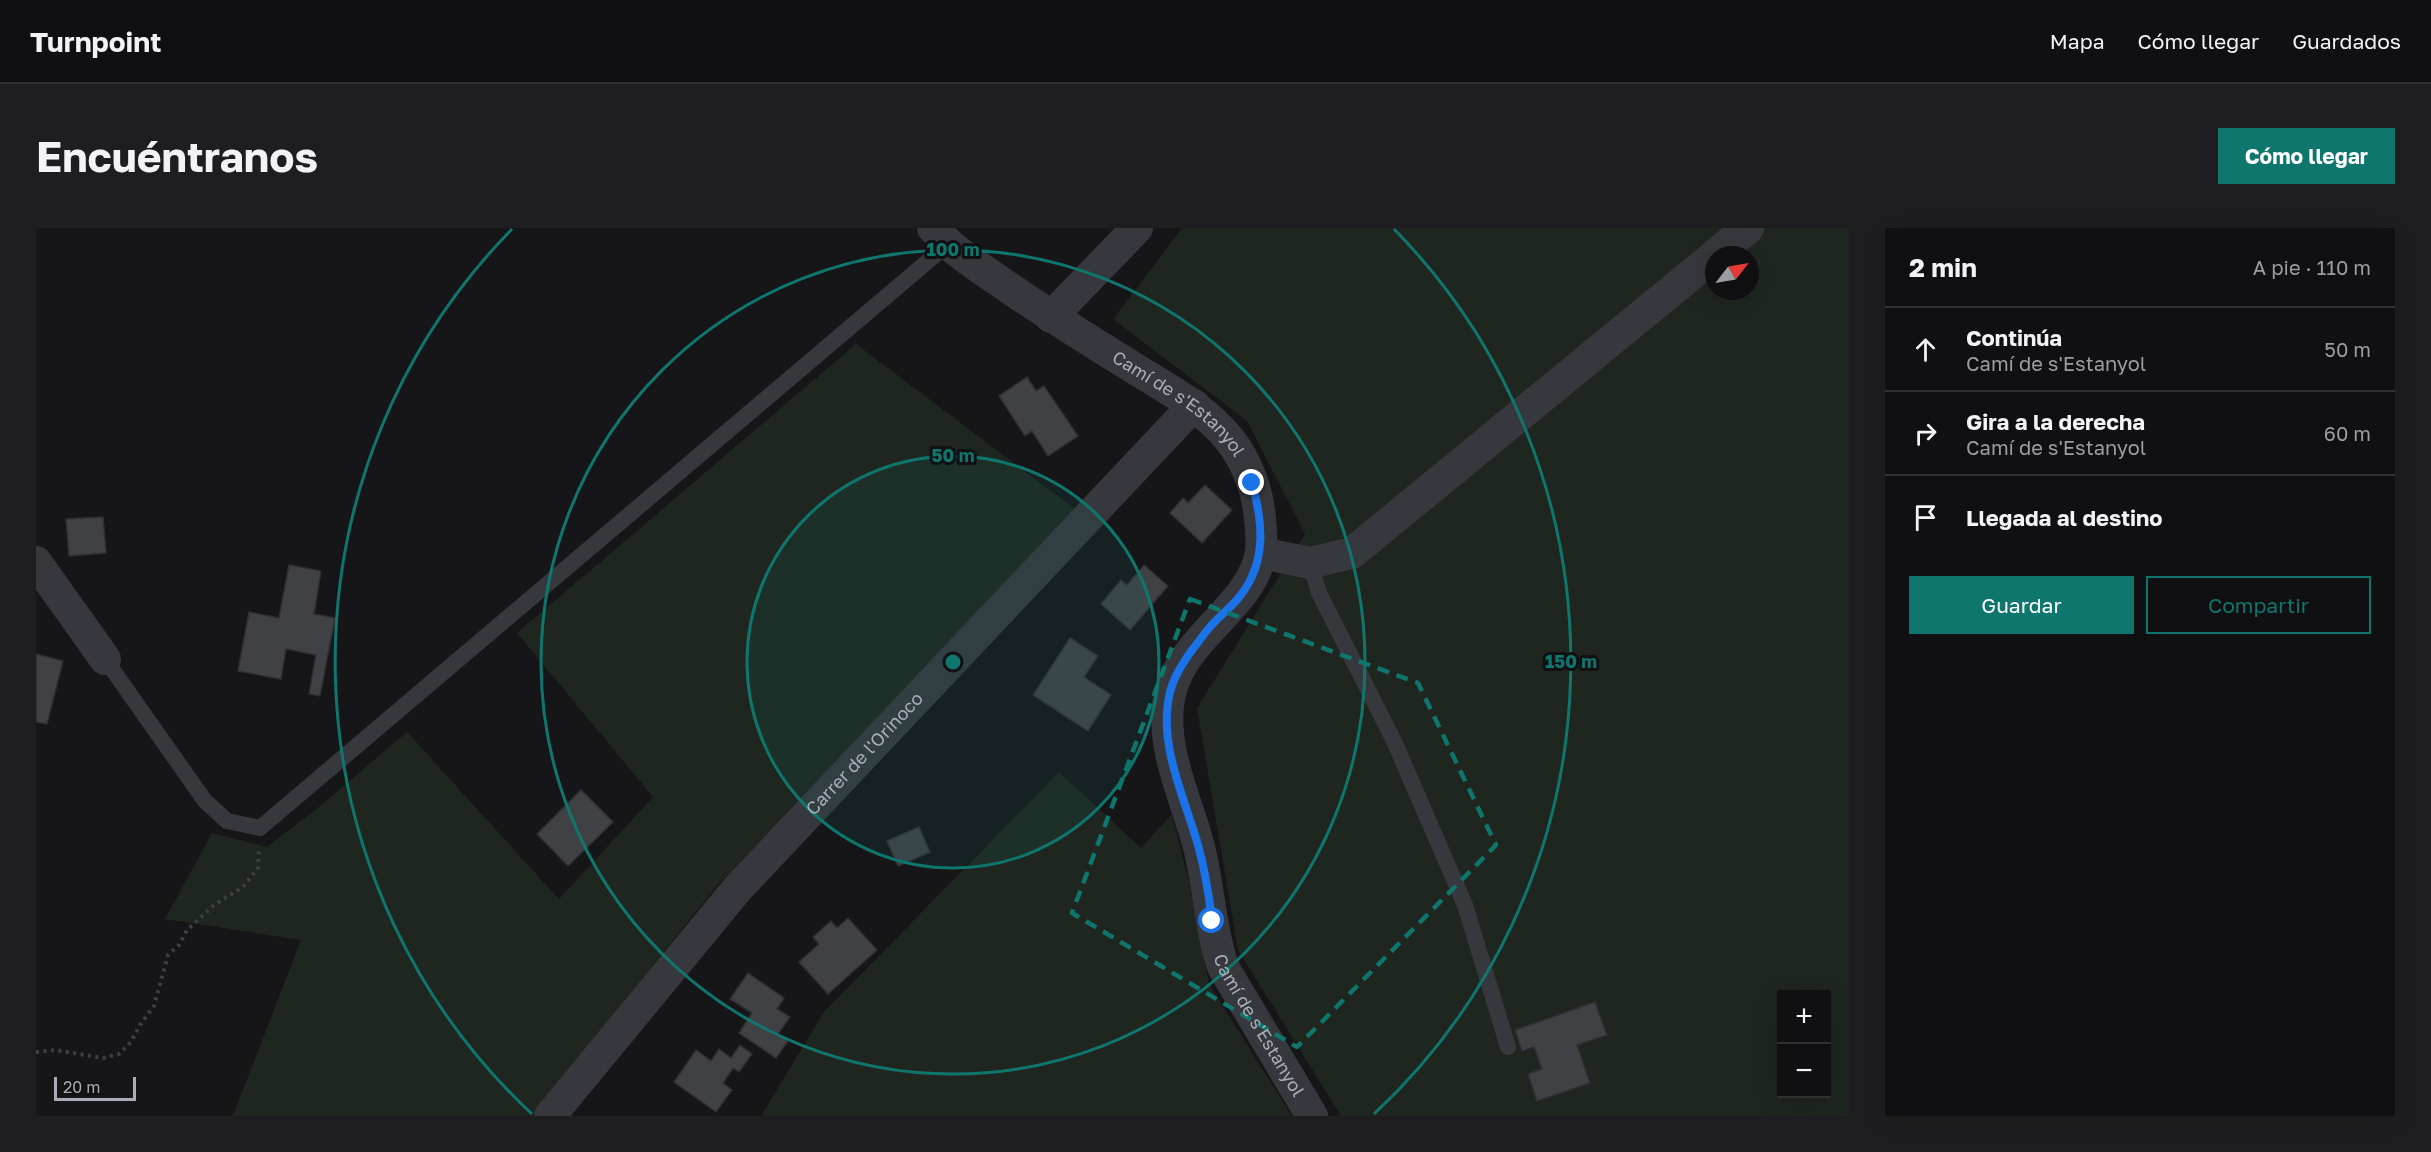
<!DOCTYPE html>
<html lang="es">
<head>
<meta charset="utf-8">
<style>
	:root { --surface:#101012; --page:#1e1e20; --text:#f1f3f6; --muted:#9c9d9f; --line:#303032; --accent:#0f766e }
	body { margin:0; font-family:"Golos Text",sans-serif; background:var(--page); color:var(--text) }
	.controls { position:absolute; right:18px; bottom:18px; display:grid; overflow:hidden; border-radius:0px; box-shadow:0 6px 24px #0002 }
	.controls button { width:54px; height:54px; display:grid; place-items:center; padding:0; border:0; border-bottom:2px solid var(--line); background:var(--surface); color:var(--text); font:30px sans-serif }
	.compass { position:absolute; left:1669px; top:18px; width:54px; height:54px; border-radius:50%; background:var(--surface); box-shadow:0 6px 24px #0002; rotate:59deg }
	.scale { position:absolute; left:18px; bottom:15px; width:82px; box-sizing:border-box; padding-left:6px; border:3px solid #a8adb8; border-top:0; font-size:16px; line-height:21px; white-space:nowrap; color:#a8adb8; -webkit-text-stroke:4px #111113; paint-order:stroke }
	.stop { position:absolute; width:18px; height:18px; margin:-14px; border:4px solid #1a73e8; border-radius:50%; background:#fff }
	.stop.end { background:#1a73e8; border-color:#fff; box-shadow:0 2px 6px #0008 }
	.list { margin:0; padding:0; list-style:none }
	h2 { display:flex; justify-content:space-between; align-items:center; height:78px; margin:0; padding:0 24px; font-size:26px }
	h2 small { font-size:20px; font-weight:400; color:var(--muted) }
	.list li { display:grid; grid-template-columns:39px 1fr auto; gap:18px; align-items:center; box-sizing:border-box; height:84px; padding:0 24px; border-top:2px solid var(--line) }
	.list b { display:block; font-size:22px; white-space:nowrap }
	.list p { margin:0; font-size:20px; white-space:nowrap; color:var(--muted) }
	.list em { font-size:20px; font-style:normal; color:var(--muted) }
	.actions { display:flex; gap:12px; padding:18px 24px }
	.actions a { flex:1; padding:14px 0; border:2px solid var(--accent); border-radius:0px; text-align:center; font-size:21px; color:var(--accent) }
	.actions .main { background:var(--accent); color:#fff }
	.icon { flex:none; width:33px; height:33px; fill:none; stroke:currentColor; stroke-width:2; stroke-linecap:round; stroke-linejoin:round }
	.map { position:relative; flex:none; width:1813px; height:888px; overflow:hidden; border-radius:0px }
	header { display:flex; align-items:center; gap:36px; box-sizing:border-box; height:84px; padding:0 30px; background:var(--surface); border-bottom:2px solid var(--line) }
	header strong { font-size:28px }
	nav { display:flex; gap:33px; margin-inline-start:auto; font-size:21px }
	.intro { display:flex; align-items:center; justify-content:space-between; box-sizing:border-box; height:144px; padding:0 36px }
	h1 { margin:0; font-size:42px }
	.button { padding:15px 27px; border-radius:0px; background:var(--accent); color:#fff; font-size:21px; font-weight:700 }
	main { display:flex; gap:36px; padding:0 36px }
	aside { flex:1; background:var(--surface); border-radius:0px; box-shadow:0 6px 24px #0002 }
	.map>svg:first-child { display:block }
</style>
</head>
<body>
<header>
<strong>Turnpoint</strong>
<nav><a>Mapa</a><a>Cómo llegar</a><a>Guardados</a></nav>
</header>
<div class="intro"><h1>Encuéntranos</h1><a class="button">Cómo llegar</a></div>
<main>
<div class="map">
<svg width="1813" height="888" viewBox="0 0 1813 888">
	<rect width="100%" height="100%" fill="#161618"/>
	<!-- green -->
	<g fill="#1e261f" fill-rule="evenodd">
		<path d="M 1146,0 L 1813,0 L 1813,888 L 1305,888 L 1202,722 L 1161,480 L 1269,306 L 1211,193 L 1077,91 ZM 1678,27 L 1714,27 L 1714,63 L 1678,63 ZM 1746,766 L 1790,766 L 1790,866 L 1746,866 Z"/>
		<polygon points="820,116 1043,284 680,659 496,888 194,888 198,885 265,712 129,691 176,605 231,619 288,575 371,504 523,671 617,569 481,405"/>
		<polygon points="1023,544 1105,620 1136,586 1153,654 1173,756 1256,888 725,888 788,784"/>
	</g>
	<!-- building -->
	<g fill="#404145" stroke="#303034" stroke-width="1.5">
		<polygon points="991,149 1000,163 1008,158 1042,208 1012,228 996,203 989,208 963,168"/>
		<polygon points="1169,257 1196,282 1166,315 1134,285 1147,270 1152,275"/>
		<polygon points="67,289 70,325 33,328 30,291"/>
		<polygon points="253,337 285,343 278,386 299,390 284,468 273,466 280,427 250,421 245,451 202,443 213,384 243,390"/>
		<polygon points="1108,337 1132,358 1094,402 1065,376 1085,352 1091,357"/>
		<polygon points="1034,410 1062,428 1048,449 1075,467 1052,503 997,467"/>
		<polygon points="0,426 27,433 11,496 0,494"/>
		<polygon points="545,562 577,594 532,638 501,606"/>
		<polygon points="883,599 894,624 862,638 851,613"/>
		<polygon points="812,690 841,722 792,766 763,734 783,716 777,709 795,693 801,700"/>
		<polygon points="712,745 748,770 741,781 754,789 742,806 752,813 740,830 703,805 716,785 694,771"/>
		<polygon points="1559,774 1571,807 1541,817 1554,855 1501,873 1492,846 1506,841 1498,819 1486,823 1479,802"/>
		<polygon points="704,817 716,826 703,844 697,840 687,855 696,862 680,884 638,854 660,822 675,833 683,821 695,830"/>
	</g>
	<g fill="none" stroke-linecap="round" stroke-linejoin="round">
		<!-- path -->
		<polyline stroke="#3d3f44" stroke-width="4" stroke-dasharray="3 4.5" stroke-linecap="butt" points="0,824 19,822 67,830 83,826 95,814 104,797 118,778 132,727 143,717 151,702 178,677 207,659 222,640 223,620"/>
		<!-- lane -->
		<g stroke="#37383d" stroke-width="16">
			<polyline points="1274,335 1283,365 1358,513 1429,677 1472,819"/>
			<polyline points="69,431 169,573 191,593 224,600 911,17"/>
		</g>
		<!-- street -->
		<g stroke="#37383d" stroke-width="32">
			<path id="s1" d="M 897,0 C 916,22 939,36 963,53 C 1008,84 1054,113 1101,142 C 1135,163 1169,181 1194,212 C 1211,234 1222,263 1224,291 C 1225,301 1226,313 1225,324 C 1216,382 1137,412 1132,478 C 1127,527 1151,572 1163,619 C 1173,659 1174,700 1187,739 L 1276,888"/>
			<polyline points="1679,27 1712,0"/>
			<polyline points="1015,89 1101,0"/>
			<polyline points="1225,325 1274,335 1316,325 1678,28"/>
			<polyline points="0,334 69,431"/>
			<path id="s2" d="M 514,888 L 702,660 L 1158,177"/>
		</g>
	</g>
	<g fill="none" stroke-linecap="round" stroke-linejoin="round">
		<!-- route -->
		<path stroke="#1a73e8" stroke-width="8" d="M 1176,693 C 1173,667 1169,642 1162,617 C 1149,571 1125,523 1132,475 C 1134,455 1144,439 1156,422 C 1162,415 1167,407 1173,400 C 1182,389 1195,380 1204,368 C 1231,334 1227,294 1216,255"/>
	</g>
	<!-- marked area -->
	<path fill="none" stroke="#0f766e" stroke-width="4.5" stroke-dasharray="12 8" stroke-linejoin="round" d="M 1154,371 L 1382,455 L 1460,617 L 1261,819 L 1036,685 Z"/>
	<!-- distance rings -->
	<circle cx="917" cy="434" r="206" fill="#0f766e" fill-opacity=".12"/>
	<g fill="none" stroke="#0f766e" stroke-width="3">
		<circle cx="917" cy="434" r="206"/>
		<circle cx="917" cy="434" r="412"/>
		<path d="M496 886A618 618 0 0 1 476 1M1358 1A618 618 0 0 1 1338 886"/>
	</g>
	<g text-anchor="middle" stroke-width="6" stroke-linejoin="round" paint-order="stroke">
		<!-- street labels -->
		<g font-size="18" fill="#a8adb8" stroke="#111113">
			<text dy="6" stroke="none"><textPath href="#s1" startOffset="303">Camí de s'Estanyol</textPath></text>
			<text dy="6" stroke="none"><textPath href="#s2" startOffset="480">Carrer de l'Orinoco</textPath></text>
			<text dy="6" stroke="none"><textPath href="#s1" startOffset="1004">Camí de s'Estanyol</textPath></text>
		</g>
	</g>
	<circle cx="917" cy="434" r="9" fill="#0f766e" stroke="#111113" stroke-width="3"/>
	<g font-size="18" text-anchor="middle" font-weight="bold" fill="#0f766e" stroke="#111113" stroke-width="6" stroke-linejoin="round" paint-order="stroke">
		<text x="917" y="28">100 m</text>
		<text x="917" y="234">50 m</text>
		<text x="1535" y="440">150 m</text>
	</g>
</svg>
<div class="controls">
<button>+</button>
<button>−</button>
</div>
<svg class="compass" viewBox="-18 -18 36 36"><path d="M0-13l5 13h-10z" fill="#e53935"/><path d="M0 13l5-13h-10z" fill="#9c9d9f"/></svg>
<div class="scale">20 m</div>
<div class="stop" style="left:1176px;top:693px"></div>
<div class="stop end" style="left:1216px;top:255px"></div>
</div>
<aside>
<h2>2 min<small>A pie · 110 m</small></h2>
<ul class="list">
<li><svg class="icon" aria-label="ahead" viewBox="0 0 24 24"><path d="M12 20V5M6 11l6-6 6 6"/></svg><div><b>Continúa</b><p>Camí de s'Estanyol</p></div><em>50 m</em></li>
<li><svg class="icon" aria-label="right" viewBox="0 0 24 24"><path d="M7 20v-9h11M14 6l5 5-5 5"/></svg><div><b>Gira a la derecha</b><p>Camí de s'Estanyol</p></div><em>60 m</em></li>
<li><svg class="icon" aria-label="arrive" viewBox="0 0 24 24"><path d="M6 21V4h12l-3 4 3 4H6"/></svg><div><b>Llegada al destino</b></div></li>
</ul>
<div class="actions"><a class="main">Guardar</a><a>Compartir</a></div>
</aside>
</main>
</body>
</html>
